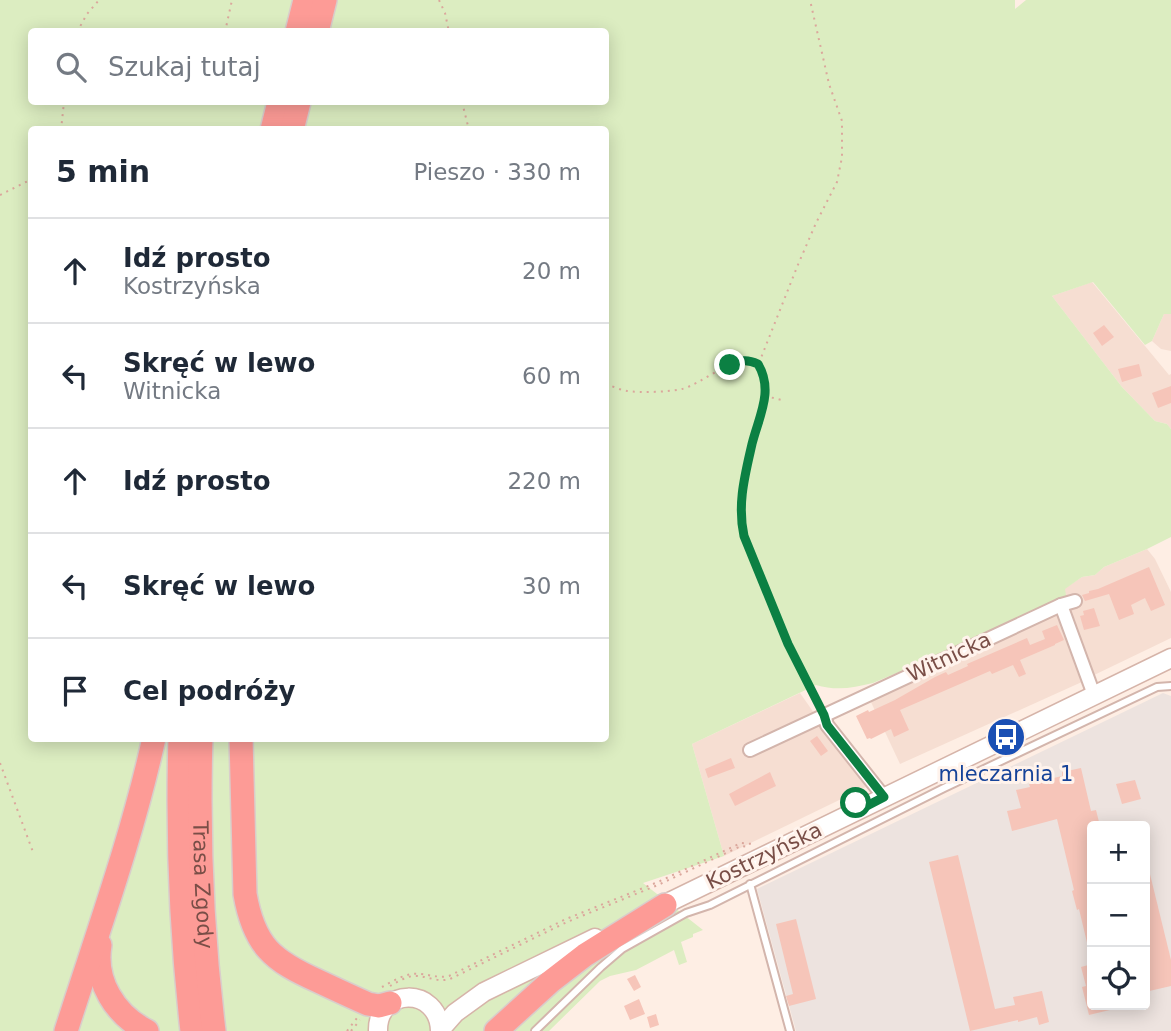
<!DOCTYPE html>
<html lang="pl">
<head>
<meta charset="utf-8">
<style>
	:root { --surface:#fff; --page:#f6f6f7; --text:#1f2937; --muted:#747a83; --line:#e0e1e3 }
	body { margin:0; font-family:"DejaVu Sans",sans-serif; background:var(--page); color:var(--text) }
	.controls { position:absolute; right:21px; bottom:21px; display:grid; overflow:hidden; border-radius:7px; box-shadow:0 4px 18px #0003 }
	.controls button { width:63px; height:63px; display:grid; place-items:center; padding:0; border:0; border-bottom:2px solid var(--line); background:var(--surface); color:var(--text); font:35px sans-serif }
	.stop { position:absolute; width:21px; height:21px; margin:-16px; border:5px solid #0b8043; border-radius:50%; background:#fff }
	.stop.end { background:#0b8043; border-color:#fff; box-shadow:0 2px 7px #0008 }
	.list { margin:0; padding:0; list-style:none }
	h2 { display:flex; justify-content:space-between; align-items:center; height:91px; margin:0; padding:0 28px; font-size:30px }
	h2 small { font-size:23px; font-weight:400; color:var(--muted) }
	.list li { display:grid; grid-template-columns:46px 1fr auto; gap:21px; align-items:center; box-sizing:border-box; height:105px; padding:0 28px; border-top:2px solid var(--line) }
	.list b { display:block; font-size:26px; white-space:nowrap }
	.list p { margin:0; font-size:23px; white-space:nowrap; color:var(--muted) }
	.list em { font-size:23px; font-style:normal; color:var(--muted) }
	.icon { flex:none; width:38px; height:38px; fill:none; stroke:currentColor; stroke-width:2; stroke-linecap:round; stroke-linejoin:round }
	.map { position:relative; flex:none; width:1171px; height:1031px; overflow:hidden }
	.search { position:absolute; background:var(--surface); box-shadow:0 4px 18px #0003; left:28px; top:28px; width:581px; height:77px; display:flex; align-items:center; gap:18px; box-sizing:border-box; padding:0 24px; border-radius:7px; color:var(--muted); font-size:26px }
	.panel { position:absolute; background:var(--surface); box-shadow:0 4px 18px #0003; left:28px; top:126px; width:581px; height:616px; border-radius:7px }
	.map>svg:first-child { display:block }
</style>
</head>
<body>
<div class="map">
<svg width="1171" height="1031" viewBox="0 0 1171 1031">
	<rect width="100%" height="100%" fill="#feeee4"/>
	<!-- residential -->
	<g fill="#f6ded2">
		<polygon points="1092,282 1169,375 1171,374 1171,429 1167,424 1155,421 1122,387 1052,296"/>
		<polygon points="1164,314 1171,314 1171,351 1161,349 1152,341"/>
		<polygon points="1147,549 1155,559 1171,592 1171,638 1090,677 1064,589 1082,577 1095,575 1104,567"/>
		<polygon points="1060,613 1084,681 900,764 870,700"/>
		<polygon points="800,693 866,787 724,856 692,744"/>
	</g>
	<!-- industrial -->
	<path fill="#ede3df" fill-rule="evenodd" d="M 1163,693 L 1171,696 L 1171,1031 L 796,1031 L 757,889 ZM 1092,826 L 1145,826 L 1145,1005 L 1092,1005 Z"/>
	<!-- green -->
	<path fill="#dcedc1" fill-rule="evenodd" d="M 0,0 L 1015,0 L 1015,9 L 1026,0 L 1171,0 L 1171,314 L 1164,314 L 1152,341 L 1145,345 L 1093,282 L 1052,296 L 1122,387 L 1155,421 L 1167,424 L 1171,429 L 1171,537 L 1147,549 L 1104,567 L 1095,575 L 1082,577 L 1065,589 L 1067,601 L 873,683 C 853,688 836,691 816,685 L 692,744 L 724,856 L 643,883 L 703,930 L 693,934 L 693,937 L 681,942 L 687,962 L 679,965 L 674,950 L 636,970 L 610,976 L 600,981 L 549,1031 L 0,1031 ZM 32,32 L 606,32 L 606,102 L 32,102 ZM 32,130 L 606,130 L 606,738 L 32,738 Z"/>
	<!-- building -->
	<g fill="#f6c5b9">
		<polygon points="1104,325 1114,337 1102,346 1093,333"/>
		<polygon points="1139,364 1142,376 1122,382 1118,369"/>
		<polygon points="1171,386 1171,403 1158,408 1152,393"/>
		<polygon points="1149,567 1165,605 1151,611 1145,598 1131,605 1134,614 1119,620 1109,594 1085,601 1082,595 1089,593 1089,591 1098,589"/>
		<polygon points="1094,608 1100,626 1084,630 1080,616 1084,615 1083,611"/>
		<polygon points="1057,625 1064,640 1055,644 1055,645 1020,660 1026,674 1019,677 1013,665 992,674 990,671 900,710 909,730 894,737 891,729 871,739 870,738 867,739 856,716 868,710 869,712 895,700 935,677 946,672 948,675 968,666 967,664 1027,638 1030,645 1045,639 1042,631"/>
		<polygon points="817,736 828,751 821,756 810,741"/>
		<polygon points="731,758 735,768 708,778 705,769"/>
		<polygon points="1081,768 1091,811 1096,810 1100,826 1092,826 1092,950 1089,951 1079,909 1077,910 1072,891 1074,890 1057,819 1012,831 1007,811 1021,808 1016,790 1030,787 1029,784 1062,776 1062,772"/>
		<polygon points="770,772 776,786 735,806 729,794"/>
		<polygon points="1135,780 1141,799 1122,804 1116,784"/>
		<polygon points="958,855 995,1009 1015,1005 1013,997 1042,991 1049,1022 1039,1025 1037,1017 1018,1022 1018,1020 970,1031 929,862"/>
		<polygon points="1145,866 1148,866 1171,960 1171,986 1145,992"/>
		<polygon points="796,919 816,999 789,1006 786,996 793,994 776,924"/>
		<polygon points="1092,964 1092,1005 1117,1005 1118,1008 1089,1015 1082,987 1086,986 1081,967"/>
		<polygon points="635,975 641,987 634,991 627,979"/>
		<polygon points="639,999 645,1014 630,1020 624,1006"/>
		<polygon points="656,1014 659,1025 650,1028 647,1017"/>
	</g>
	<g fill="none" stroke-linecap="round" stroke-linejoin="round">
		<defs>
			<g id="service">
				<polyline points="750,884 790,1031"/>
				<polyline points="535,1031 601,967 622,949 686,913 710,905 944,788 1157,687 1171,686"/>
			</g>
			<g id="minor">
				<polyline points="1061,605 1094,695"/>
				<polyline points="824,715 827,725 884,797"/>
				<polyline points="750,750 1061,605 1075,601"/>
			</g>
			<g id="secondary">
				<polyline points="655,909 1171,658"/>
				<polyline points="441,1029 455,1013 484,992 595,938"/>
				<path d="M 378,1031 C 377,987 439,986 440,1031"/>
			</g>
			<g id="motorway">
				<polyline points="297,32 305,0"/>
				<polyline points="317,32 325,0"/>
				<polyline points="272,130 279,102"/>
				<polyline points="292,130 299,102"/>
				<path d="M 180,738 C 177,836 181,934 192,1031"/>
				<path id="s1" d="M 201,738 C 198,836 202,934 214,1031"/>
				<path d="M 241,738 L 245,894 C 254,946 273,961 318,981 C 335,989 352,997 368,1004 L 379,1006 L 390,1003"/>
				<path d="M 100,945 C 94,981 115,1015 147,1031"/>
				<path d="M 66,1031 C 97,934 132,838 154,738"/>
				<polyline points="496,1031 550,982 585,955 665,905"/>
			</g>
		</defs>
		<!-- service casing -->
		<use href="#service" stroke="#d3b5ac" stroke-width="10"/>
		<!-- minor casing -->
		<use href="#minor" stroke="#d3b5ac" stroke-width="16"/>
		<!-- secondary casing -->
		<use href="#secondary" stroke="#d6b4a9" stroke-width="21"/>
		<!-- motorway casing -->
		<use href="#motorway" stroke="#d9cdcb" stroke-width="26"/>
		<!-- path -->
		<g stroke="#dba79c" stroke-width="2" stroke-dasharray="2 5" stroke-linecap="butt">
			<polyline points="439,0 445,13 449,32"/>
			<polyline points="77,32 87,14 99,0"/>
			<polyline points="225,32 232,0"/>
			<polyline points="462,102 469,130"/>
			<polyline points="61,130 64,102"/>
			<polyline points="0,195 32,179"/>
			<polyline points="759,363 797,267 816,223 837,182 842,157 842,121 829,84 810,0"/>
			<path d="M 606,384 C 612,386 620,390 627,391 C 642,393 667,392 682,389 C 701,384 731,358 748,360 C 750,361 756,363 758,364 C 774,390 759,417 752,444 C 745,475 737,504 744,536 L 788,644 L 819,705"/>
			<polyline points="765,396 782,400"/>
			<polyline points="0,763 33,852"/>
			<path d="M 390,986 C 397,982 405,977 413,976 C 426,975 437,983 450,979 L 567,922 L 658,885 L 741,846 L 749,847"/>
			<path d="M 382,987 C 393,981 407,972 420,974 C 431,975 439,978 449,976 L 566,919 L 658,882 L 741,843 L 753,844"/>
			<polyline points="347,1031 357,1018"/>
			<polyline points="351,1031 360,1020"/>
		</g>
		<!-- service -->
		<use href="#service" stroke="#fff" stroke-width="6"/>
		<!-- minor -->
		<use href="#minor" stroke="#fff" stroke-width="12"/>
		<!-- secondary -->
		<use href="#secondary" stroke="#fff" stroke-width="18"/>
		<!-- motorway -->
		<use href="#motorway" stroke="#fd9b96" stroke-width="23"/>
	</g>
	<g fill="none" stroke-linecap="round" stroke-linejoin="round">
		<!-- route -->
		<path stroke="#0b8043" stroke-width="9" d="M 730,365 C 741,360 747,359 758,364 C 774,391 759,416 752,444 C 745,475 737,504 744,536 L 788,644 L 824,715 L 827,725 L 884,797 L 859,810 L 856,803"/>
	</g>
	<!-- icons -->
	<defs>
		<symbol id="bus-disc" viewBox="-11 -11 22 22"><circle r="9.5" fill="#1a4fb4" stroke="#fff3ec"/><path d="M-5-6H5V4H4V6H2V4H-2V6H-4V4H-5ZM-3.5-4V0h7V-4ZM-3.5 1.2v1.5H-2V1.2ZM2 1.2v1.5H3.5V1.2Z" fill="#fff"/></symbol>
	</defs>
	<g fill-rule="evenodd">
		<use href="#bus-disc" x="984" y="715" width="44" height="44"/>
	</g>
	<g text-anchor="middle" stroke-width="6" stroke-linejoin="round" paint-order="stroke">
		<!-- street labels -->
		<g font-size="21" fill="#794e47" stroke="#fff3ec">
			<text transform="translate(949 657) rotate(-25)" y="7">Witnicka</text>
			<text transform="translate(764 856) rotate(-26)" y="7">Kostrzyńska</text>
			<text dy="7" stroke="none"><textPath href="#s1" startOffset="147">Trasa Zgody</textPath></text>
		</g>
		<!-- transit labels -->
		<g font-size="21" fill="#164399" stroke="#fff3ec">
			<text x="1006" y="781">mleczarnia 1</text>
		</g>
	</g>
</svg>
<div class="controls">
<button>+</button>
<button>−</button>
<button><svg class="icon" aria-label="locate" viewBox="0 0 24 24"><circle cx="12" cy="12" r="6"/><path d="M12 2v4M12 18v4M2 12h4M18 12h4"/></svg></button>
</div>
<div class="stop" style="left:856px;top:803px"></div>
<div class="stop end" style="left:730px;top:365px"></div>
<div class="search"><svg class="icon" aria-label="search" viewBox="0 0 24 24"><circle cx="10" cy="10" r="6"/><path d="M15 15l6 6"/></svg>Szukaj tutaj</div>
<section class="panel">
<h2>5 min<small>Pieszo · 330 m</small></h2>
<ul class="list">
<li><svg class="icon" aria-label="ahead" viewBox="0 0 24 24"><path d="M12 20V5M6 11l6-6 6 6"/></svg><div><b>Idź prosto</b><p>Kostrzyńska</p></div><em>20 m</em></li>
<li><svg class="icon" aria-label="left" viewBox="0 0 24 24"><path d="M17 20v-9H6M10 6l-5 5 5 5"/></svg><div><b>Skręć w lewo</b><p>Witnicka</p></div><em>60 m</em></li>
<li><svg class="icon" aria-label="ahead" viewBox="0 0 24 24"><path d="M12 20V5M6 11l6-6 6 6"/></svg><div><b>Idź prosto</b></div><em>220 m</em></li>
<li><svg class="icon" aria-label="left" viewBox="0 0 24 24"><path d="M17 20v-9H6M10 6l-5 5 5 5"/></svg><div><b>Skręć w lewo</b></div><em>30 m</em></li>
<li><svg class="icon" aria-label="arrive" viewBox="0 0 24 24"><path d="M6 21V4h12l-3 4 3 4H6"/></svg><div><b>Cel podróży</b></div></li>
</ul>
</section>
</div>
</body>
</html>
